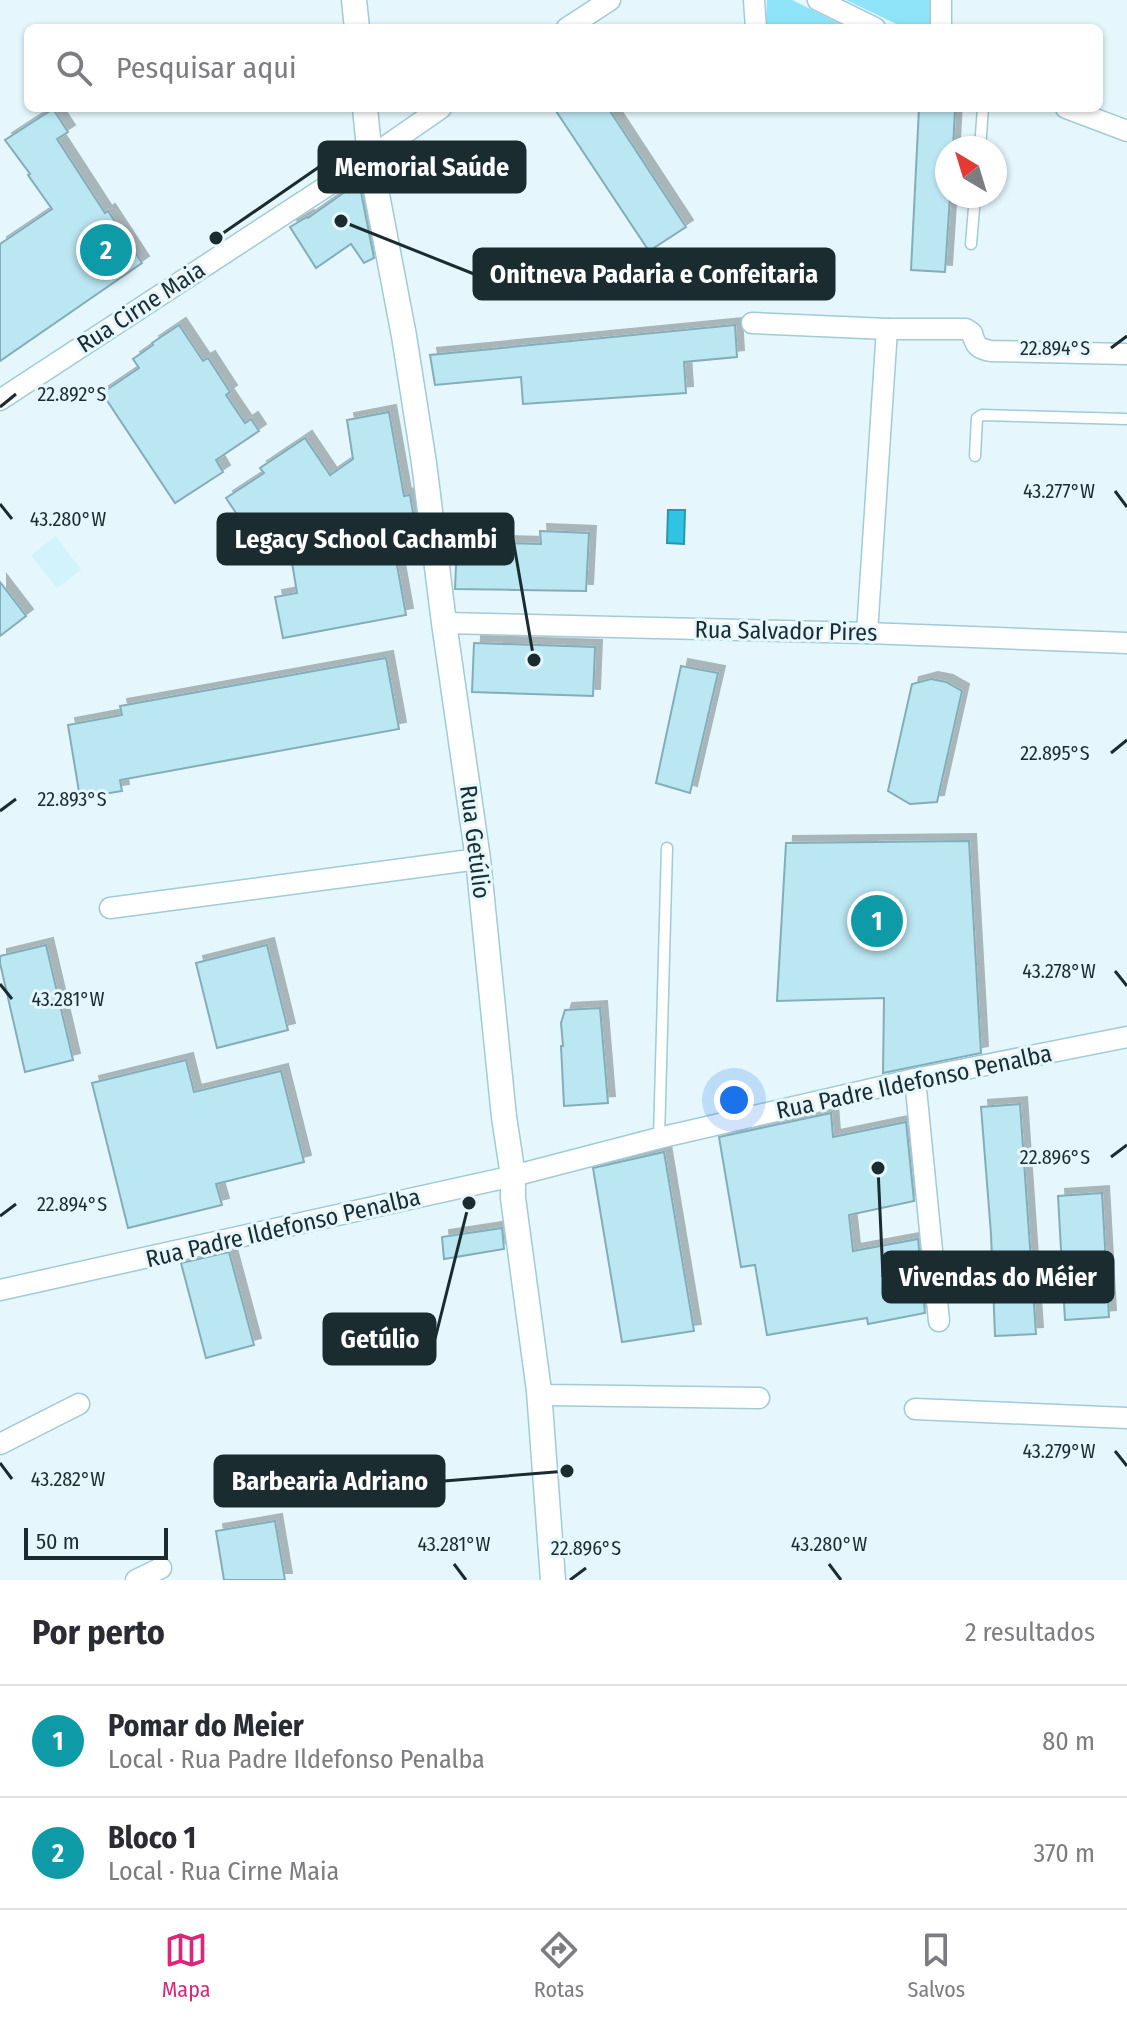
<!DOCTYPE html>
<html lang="pt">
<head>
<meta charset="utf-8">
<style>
	:root { --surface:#fff; --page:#f2f2f3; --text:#2b2b33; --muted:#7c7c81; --line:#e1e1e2; --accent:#db2777 }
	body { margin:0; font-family:"Fira Sans Condensed",sans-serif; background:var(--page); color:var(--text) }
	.compass { position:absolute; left:935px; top:136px; width:72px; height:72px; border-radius:50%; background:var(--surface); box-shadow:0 2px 6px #0004; rotate:322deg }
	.scale { position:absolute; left:24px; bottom:20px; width:144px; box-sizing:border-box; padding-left:8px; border:4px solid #1b2c31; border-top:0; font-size:22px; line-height:28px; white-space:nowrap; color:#1b2c31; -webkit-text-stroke:6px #e5f7fc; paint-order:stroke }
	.you { position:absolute; left:734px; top:1100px; width:28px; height:28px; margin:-20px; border:6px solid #fff; border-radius:50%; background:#1a73e8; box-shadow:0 0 0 12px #1a73e833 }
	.badge { display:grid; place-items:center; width:52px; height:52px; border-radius:50%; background:var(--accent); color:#fff; font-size:26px; font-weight:700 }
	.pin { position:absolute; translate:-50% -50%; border:4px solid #fff; box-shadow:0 2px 8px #0006 }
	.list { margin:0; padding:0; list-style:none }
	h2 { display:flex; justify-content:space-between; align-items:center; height:104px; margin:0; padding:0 32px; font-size:34px }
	h2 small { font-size:26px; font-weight:400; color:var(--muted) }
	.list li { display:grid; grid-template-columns:52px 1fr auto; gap:24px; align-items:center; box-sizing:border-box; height:112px; padding:0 32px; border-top:2px solid var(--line) }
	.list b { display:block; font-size:30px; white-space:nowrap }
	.list p { margin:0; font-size:26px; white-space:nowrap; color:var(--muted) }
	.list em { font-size:26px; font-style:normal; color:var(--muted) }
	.icon { flex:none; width:44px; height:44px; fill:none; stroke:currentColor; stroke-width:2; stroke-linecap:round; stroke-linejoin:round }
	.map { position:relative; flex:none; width:1127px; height:1580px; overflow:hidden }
	.search { position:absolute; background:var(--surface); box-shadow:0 2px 6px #0004; left:24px; right:24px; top:24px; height:88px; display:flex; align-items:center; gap:20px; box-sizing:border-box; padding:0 28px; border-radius:12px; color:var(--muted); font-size:30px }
	.sheet { height:328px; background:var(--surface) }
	nav { display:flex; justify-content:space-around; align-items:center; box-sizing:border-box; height:112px; border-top:2px solid var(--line); background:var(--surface); font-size:22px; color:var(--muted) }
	nav a { display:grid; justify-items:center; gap:4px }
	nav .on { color:var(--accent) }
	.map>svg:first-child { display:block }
</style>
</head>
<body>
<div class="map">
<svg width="1127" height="1580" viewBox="0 0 1127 1580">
	<defs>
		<filter id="shadow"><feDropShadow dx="7" dy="-7" stdDeviation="0" flood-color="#0004"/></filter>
	</defs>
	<rect width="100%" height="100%" fill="#e5f7fc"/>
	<!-- built -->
	<polygon fill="#d3f3fc" points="56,536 81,570 57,588 31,555"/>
	<!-- park -->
	<g fill="#8fe3f9">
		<polygon points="767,0 792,0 849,28 766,28"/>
		<polygon points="846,0 931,0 932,27 905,28"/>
	</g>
	<!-- water -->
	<polygon fill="#30c4e4" stroke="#2a96ae" stroke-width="2" points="668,510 685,510 684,544 667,543"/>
	<!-- building -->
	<g fill="#bbe7f3" stroke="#83adb9" stroke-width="2" filter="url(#shadow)">
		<polygon points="554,108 608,108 686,227 649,251"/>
		<polygon points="919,108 955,109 953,148 947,148 947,196 950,196 945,272 911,270"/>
		<polygon points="53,109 68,132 57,139 105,213 108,211 142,263 0,361 0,244 52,209 28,175 30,174 5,140"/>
		<polygon points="359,182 374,258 364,263 351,244 316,268 290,227 307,217 308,218"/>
		<polygon points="179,325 203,361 208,358 230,392 226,395 245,423 251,419 259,431 216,460 223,472 175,503 102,393 139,368 133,359 153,345 152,343"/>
		<polygon points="735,325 737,357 684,362 686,393 523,404 521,377 435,385 430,355"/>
		<polygon points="389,412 404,496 410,495 421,561 397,565 406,615 283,638 275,597 297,593 289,544 239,553 234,526 244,525 226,498 264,473 260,468 305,438 330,475 353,459 347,420"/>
		<polygon points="540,531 589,533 586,591 455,589 457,542 541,544"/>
		<polygon points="0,582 26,616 0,636"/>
		<polygon points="474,643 595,647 593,696 472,692"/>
		<polygon points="386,658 399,729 120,780 122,791 80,798 68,725 122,715 120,706"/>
		<polygon points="681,666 718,673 690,793 656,783"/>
		<polygon points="931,679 946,682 962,691 937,802 910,804 888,791 912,684"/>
		<polygon points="969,841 981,1053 883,1073 884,998 777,1001 786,843"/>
		<polygon points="46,945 73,1060 25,1072 0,963 0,956"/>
		<polygon points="267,945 288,1030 217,1048 196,963"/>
		<polygon points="600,1008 608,1103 564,1106 561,1046 563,1046 561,1023 565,1010"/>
		<polygon points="186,1060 194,1092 281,1071 304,1162 216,1184 222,1205 128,1228 92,1083"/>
		<polygon points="1020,1104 1036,1334 995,1336 991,1234 981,1107"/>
		<polygon points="831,1113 833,1137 906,1122 914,1201 849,1215 853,1251 918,1239 925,1313 868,1324 867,1318 767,1335 755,1265 741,1267 719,1137"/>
		<polygon points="664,1152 694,1331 622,1342 593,1168"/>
		<polygon points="1102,1193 1109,1317 1065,1320 1058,1196"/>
		<polygon points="502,1228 504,1249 444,1259 442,1237"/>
		<polygon points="229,1252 254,1345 206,1358 181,1263"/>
		<polygon points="275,1521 285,1580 224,1580 216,1531"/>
	</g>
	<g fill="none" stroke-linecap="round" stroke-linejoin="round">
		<defs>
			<g id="service">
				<polyline points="980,148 983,108"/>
				<polyline points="971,244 975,196"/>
				<polyline points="975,456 977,418 982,415 1127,419"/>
				<polyline points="659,1138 667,848"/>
			</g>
			<g id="minor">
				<polyline points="754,0 756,28"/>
				<polyline points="818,0 875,28"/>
				<polyline points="941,0 941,28"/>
				<polyline points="567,28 610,0"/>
				<polyline points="1066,108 1127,131"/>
				<path d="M 752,323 L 887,329 L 966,329 L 972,333 C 975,345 978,349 991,351 L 1127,354"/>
				<polyline points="0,400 353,169 441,108"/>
				<polyline points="444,623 867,633 1127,643"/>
				<polyline points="867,633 887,329"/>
				<polyline points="110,908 478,859"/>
				<polyline points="915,1079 939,1321"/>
				<polyline points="0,1290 513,1176 659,1138 915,1079 1127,1037"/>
				<polyline points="539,1391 549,1395 759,1398"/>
				<polyline points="915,1409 1127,1418"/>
				<polyline points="0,1444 79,1404"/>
				<polyline points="136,1580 161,1568"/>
			</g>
			<g id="tertiary">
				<polyline points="354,0 357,28"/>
				<polyline points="365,108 370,158 404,336 424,463 444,623 478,859 504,1117 513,1176 513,1198 539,1391 553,1580"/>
			</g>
		</defs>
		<!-- service casing -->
		<use href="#service" stroke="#a0cbd7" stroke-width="13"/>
		<!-- minor casing -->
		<use href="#minor" stroke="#a0cbd7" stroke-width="23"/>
		<!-- tertiary casing -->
		<use href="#tertiary" stroke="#a0cbd7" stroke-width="27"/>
		<!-- service -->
		<use href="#service" stroke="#fff" stroke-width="10"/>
		<!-- minor -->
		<use href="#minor" stroke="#fff" stroke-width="20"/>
		<!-- tertiary -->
		<use href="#tertiary" stroke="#fff" stroke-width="24"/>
	</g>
	<!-- ticks -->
	<path fill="none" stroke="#1b2c31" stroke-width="3" d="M 1111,348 L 1127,336M 0,407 L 16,394M 1115,491 L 1127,507M 0,504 L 12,519M 1111,753 L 1127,740M 0,811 L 16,799M 1115,971 L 1127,986M 0,984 L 12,999M 1111,1157 L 1127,1145M 0,1216 L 16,1204M 1115,1451 L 1127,1466M 0,1463 L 12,1479M 454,1564 L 466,1580M 829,1564 L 841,1580M 570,1580 L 586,1568"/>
	<g text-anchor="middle" stroke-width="6" stroke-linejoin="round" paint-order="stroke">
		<!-- street labels -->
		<g font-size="24" fill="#1b2c31" stroke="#e5f7fc">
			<text transform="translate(141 307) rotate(-33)" y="8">Rua Cirne Maia</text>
			<text transform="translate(786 631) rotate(1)" y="8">Rua Salvador Pires</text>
			<text transform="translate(475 842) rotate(83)" y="8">Rua Getúlio</text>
			<text transform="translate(914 1082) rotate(-12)" y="8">Rua Padre Ildefonso Penalba</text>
			<text transform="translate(283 1228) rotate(-13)" y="8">Rua Padre Ildefonso Penalba</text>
		</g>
	</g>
	<g font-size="20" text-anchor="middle" fill="#1b2c31" stroke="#e5f7fc" stroke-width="6" stroke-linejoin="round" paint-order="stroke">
		<text x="1055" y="355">22.894°S</text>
		<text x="72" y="401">22.892°S</text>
		<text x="1059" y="498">43.277°W</text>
		<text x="68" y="526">43.280°W</text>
		<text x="1055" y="760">22.895°S</text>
		<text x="72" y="806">22.893°S</text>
		<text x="1059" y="978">43.278°W</text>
		<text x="68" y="1006">43.281°W</text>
		<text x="1055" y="1164">22.896°S</text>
		<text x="72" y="1211">22.894°S</text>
		<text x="1059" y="1458">43.279°W</text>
		<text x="68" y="1486">43.282°W</text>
		<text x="454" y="1551">43.281°W</text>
		<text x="829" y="1551">43.280°W</text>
		<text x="586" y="1555">22.896°S</text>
	</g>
	<!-- callouts -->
	<path fill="none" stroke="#1b2c31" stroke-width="3" d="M216 238L319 167M341 221L474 274M534 660L513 539M878 1168L883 1277M469 1203L435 1339M567 1471L444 1481"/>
	<g fill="#1b2c31" stroke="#e5f7fc" stroke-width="3">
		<circle cx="216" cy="238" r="8"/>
		<circle cx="341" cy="221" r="8"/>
		<circle cx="534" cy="660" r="8"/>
		<circle cx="878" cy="1168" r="8"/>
		<circle cx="469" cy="1203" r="8"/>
		<circle cx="567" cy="1471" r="8"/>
	</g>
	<g fill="#1b2c31" stroke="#1b2c31" stroke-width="3">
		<rect x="319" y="142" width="206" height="50" rx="8"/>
		<rect x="474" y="249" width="360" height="50" rx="8"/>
		<rect x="218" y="514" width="295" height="50" rx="8"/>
		<rect x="883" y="1252" width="230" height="50" rx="8"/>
		<rect x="324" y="1314" width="111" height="50" rx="8"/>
		<rect x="215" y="1456" width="229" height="50" rx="8"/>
	</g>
	<g font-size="26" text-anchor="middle" font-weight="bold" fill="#fff">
		<text x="422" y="176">Memorial Saúde</text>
		<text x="654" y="283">Onitneva Padaria e Confeitaria</text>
		<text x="366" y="548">Legacy School Cachambi</text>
		<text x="998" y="1286">Vivendas do Méier</text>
		<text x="380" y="1348">Getúlio</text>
		<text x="330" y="1490">Barbearia Adriano</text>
	</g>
</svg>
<svg class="compass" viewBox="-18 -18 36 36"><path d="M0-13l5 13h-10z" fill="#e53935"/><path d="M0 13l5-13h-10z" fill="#7c7c81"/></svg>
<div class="scale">50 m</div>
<div class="you"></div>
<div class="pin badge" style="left:877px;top:921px;background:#0f9aa8">1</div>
<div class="pin badge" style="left:106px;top:250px;background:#0f9aa8">2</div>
<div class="search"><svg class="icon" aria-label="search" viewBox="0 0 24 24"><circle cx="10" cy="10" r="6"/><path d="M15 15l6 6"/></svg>Pesquisar aqui</div>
</div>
<section class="sheet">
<h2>Por perto<small>2 resultados</small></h2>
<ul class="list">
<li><span class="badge" style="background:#0f9aa8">1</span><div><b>Pomar do Meier</b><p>Local · Rua Padre Ildefonso Penalba</p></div><em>80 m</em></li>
<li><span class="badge" style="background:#0f9aa8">2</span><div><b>Bloco 1</b><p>Local · Rua Cirne Maia</p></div><em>370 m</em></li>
</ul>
</section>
<nav>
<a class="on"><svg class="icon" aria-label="map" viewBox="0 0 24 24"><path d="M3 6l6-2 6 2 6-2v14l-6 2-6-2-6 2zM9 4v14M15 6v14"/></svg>Mapa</a>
<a><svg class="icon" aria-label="directions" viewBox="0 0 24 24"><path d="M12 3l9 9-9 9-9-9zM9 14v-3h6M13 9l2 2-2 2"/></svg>Rotas</a>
<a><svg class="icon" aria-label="saved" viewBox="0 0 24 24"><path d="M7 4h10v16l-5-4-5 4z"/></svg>Salvos</a>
</nav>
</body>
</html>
